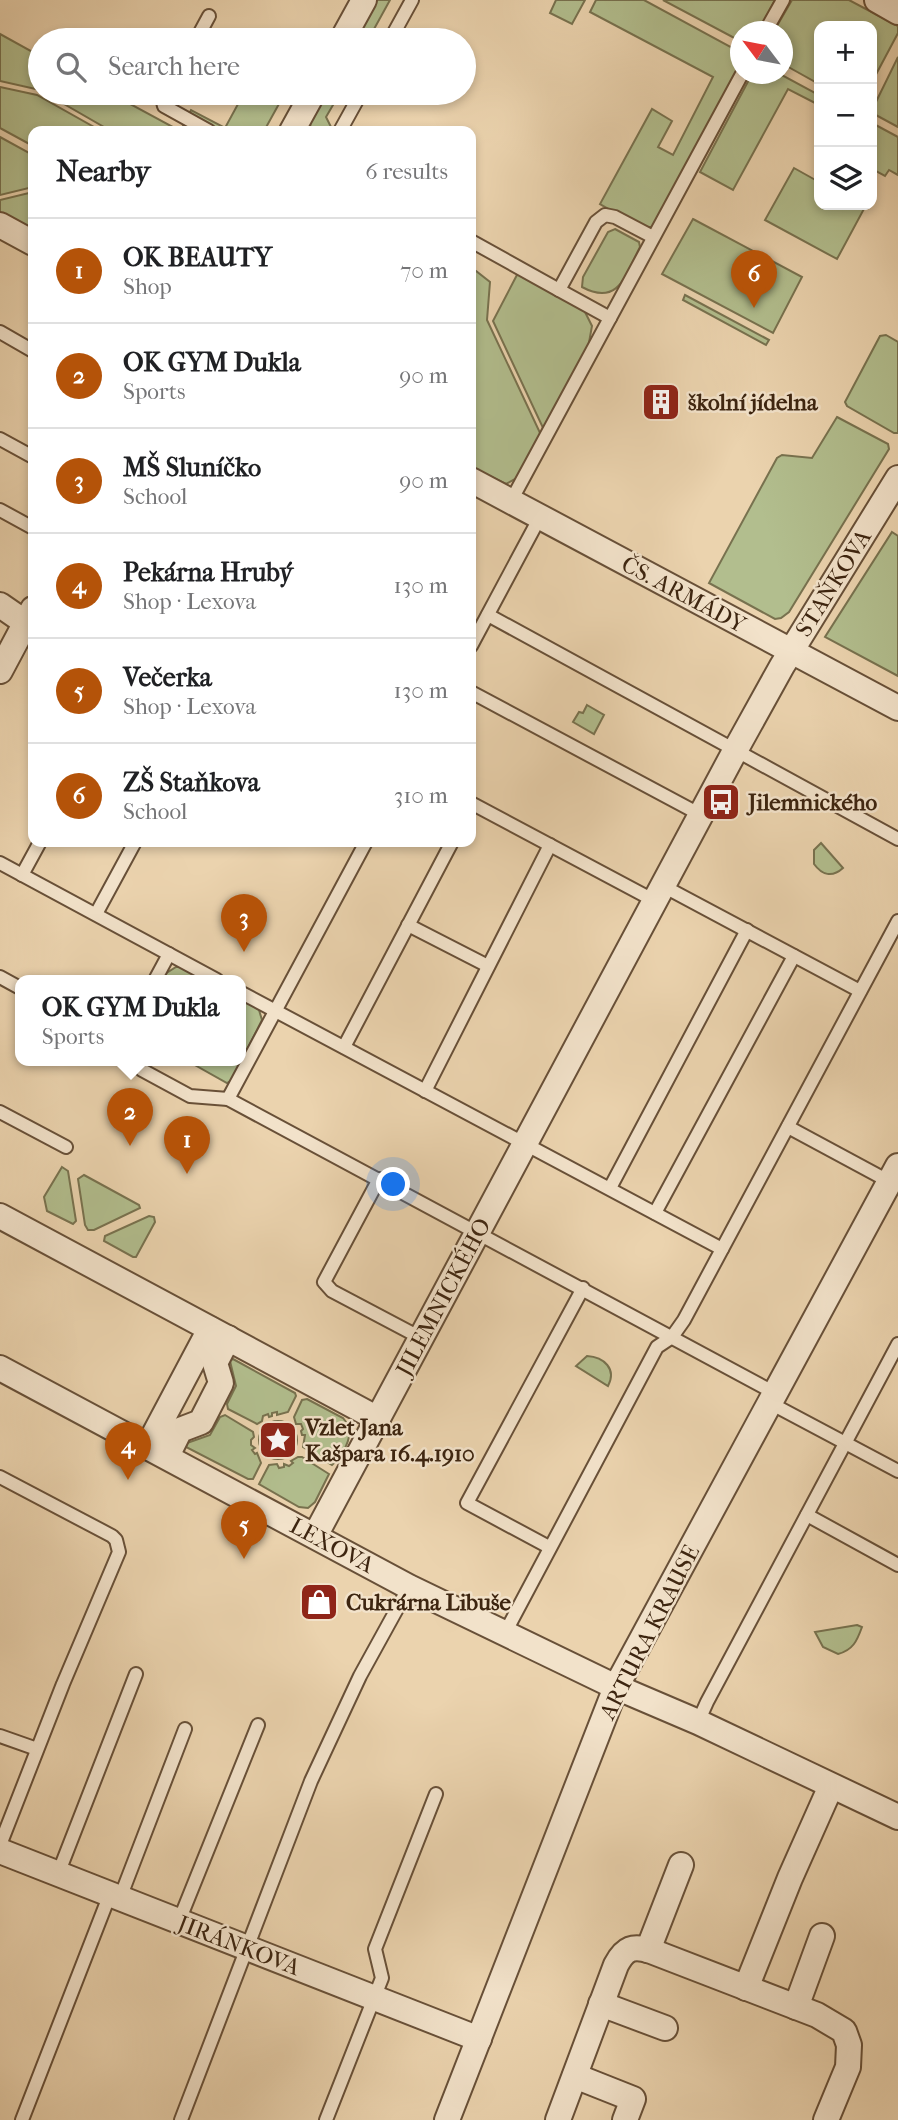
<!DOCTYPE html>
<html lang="en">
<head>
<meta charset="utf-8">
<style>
	:root { --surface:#fff; --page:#f2f2f2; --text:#202124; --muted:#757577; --line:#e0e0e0; --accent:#b45309 }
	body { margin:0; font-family:"IM FELL French Canon",serif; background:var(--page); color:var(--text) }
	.controls { position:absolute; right:21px; top:21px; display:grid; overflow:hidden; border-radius:14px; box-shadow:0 4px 10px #0003 }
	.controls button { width:63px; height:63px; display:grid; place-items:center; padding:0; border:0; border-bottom:2px solid var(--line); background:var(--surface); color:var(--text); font:35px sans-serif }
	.compass { position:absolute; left:730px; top:21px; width:63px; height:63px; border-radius:50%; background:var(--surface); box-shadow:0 4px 10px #0003; rotate:302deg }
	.you { position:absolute; left:394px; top:1185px; width:24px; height:24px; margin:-18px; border:5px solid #fff; border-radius:50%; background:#1a73e8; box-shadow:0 0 0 10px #1a73e833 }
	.badge { display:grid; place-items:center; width:46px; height:46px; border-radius:50%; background:var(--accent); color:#fff; font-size:23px; font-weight:700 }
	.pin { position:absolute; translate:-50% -58px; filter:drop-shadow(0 2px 4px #0008) }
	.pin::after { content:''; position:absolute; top:37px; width:24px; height:21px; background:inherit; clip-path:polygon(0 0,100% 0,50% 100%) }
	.popup { position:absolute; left:15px; top:975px; width:231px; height:91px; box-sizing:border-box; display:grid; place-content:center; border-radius:14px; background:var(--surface); filter:drop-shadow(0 2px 5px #0005); font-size:23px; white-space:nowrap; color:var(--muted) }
	.popup b { font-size:26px; color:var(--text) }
	.popup::after { content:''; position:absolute; left:50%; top:100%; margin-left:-14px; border:14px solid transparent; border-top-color:var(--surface) }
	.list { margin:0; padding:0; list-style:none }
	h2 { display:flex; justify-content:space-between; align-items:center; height:91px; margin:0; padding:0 28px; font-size:30px }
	h2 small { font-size:23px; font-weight:400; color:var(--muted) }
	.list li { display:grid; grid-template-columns:46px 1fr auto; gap:21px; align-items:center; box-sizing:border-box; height:105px; padding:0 28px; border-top:2px solid var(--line) }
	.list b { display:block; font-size:26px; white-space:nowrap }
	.list p { margin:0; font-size:23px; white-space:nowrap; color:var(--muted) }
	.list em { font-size:23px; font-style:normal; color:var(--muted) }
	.icon { flex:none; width:38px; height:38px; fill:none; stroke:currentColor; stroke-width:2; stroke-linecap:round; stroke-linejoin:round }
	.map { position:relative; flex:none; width:898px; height:2120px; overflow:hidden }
	.search { position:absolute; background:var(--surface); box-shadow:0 4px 10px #0003; left:28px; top:28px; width:448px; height:77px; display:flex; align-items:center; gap:18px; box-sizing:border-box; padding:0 24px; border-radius:38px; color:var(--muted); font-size:26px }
	.panel { position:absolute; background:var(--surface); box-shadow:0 4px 10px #0003; left:28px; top:126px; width:448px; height:721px; border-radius:14px }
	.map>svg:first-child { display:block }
</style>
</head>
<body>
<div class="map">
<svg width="898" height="2120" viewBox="0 0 898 2120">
	<rect width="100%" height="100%" fill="#ebd3ae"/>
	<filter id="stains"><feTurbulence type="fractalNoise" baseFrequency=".00286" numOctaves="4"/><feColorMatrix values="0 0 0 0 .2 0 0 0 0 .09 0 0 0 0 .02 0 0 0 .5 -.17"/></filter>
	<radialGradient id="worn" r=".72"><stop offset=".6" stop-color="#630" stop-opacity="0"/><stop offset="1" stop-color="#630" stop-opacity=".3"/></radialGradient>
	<!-- green -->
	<g fill="#b2be8e" stroke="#78724f" stroke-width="2">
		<polygon points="377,0 390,0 368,40 355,40"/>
		<polygon points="556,0 585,0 572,24 550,13"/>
		<polygon points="596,0 644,0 740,52 740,66 654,227 640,227 600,204 652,109 672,121 658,147 673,155 713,77 590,12"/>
		<polygon points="663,0 775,0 759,31 740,32 740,41"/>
		<polygon points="792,0 849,0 898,26 898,33 872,82 872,26 819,26 819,84 783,64 782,32 774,31"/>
		<polygon points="0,34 40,56 40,90 0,81"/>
		<polygon points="898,57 898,127 874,114 873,108"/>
		<polygon points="752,74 780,74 819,95 819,105 788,89 733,190 700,172"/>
		<polygon points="0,87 37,95 101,131 33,131 33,146 0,128"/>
		<polygon points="45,93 110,93 180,131 184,124 198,131 111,131"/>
		<polygon points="244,93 285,93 264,131 217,131 188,116 191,110 225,128"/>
		<polygon points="326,93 340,93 326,117 333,131 311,131 310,123"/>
		<polygon points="872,123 898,137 898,175 889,170 885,176 872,169"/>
		<polygon points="0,137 33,155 33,187 0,195"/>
		<polygon points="794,168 819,182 819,205 861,205 865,207 837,259 765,220"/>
		<polygon points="33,192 33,233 0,215 0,200"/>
		<polygon points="693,219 802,277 773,333 662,274"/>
		<path d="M 615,229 L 639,242 L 640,247 C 626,274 619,307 582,287 L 583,277 L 608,232 Z"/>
		<polygon points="471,270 476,271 490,282 487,320 541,435 517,478 506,484 471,467"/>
		<polygon points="518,273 584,310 592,326 588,348 544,430 493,321"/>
		<polygon points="685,295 769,340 766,345 683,300"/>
		<polygon points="886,335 898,342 898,433 894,433 847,406 845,402 880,336"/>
		<polygon points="837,417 888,444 889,449 789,612 781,618 775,619 709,583 777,458 782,455 812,458"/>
		<polygon points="892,532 898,536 898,676 825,637"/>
		<polygon points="587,705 604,715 594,734 573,722 579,712 583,713"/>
		<path d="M 821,843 L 843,868 C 832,878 822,875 814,864 L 814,850 Z"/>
		<polygon points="176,967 183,967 208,980 161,980 165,974"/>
		<polygon points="240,997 259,1010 262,1020 232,1080 227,1083 186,1060 240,1060"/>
		<polygon points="62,1167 68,1171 76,1221 73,1224 47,1211 44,1197"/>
		<polygon points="84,1175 139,1205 140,1208 94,1230 88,1230 85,1225 78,1179"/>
		<polygon points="149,1216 154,1217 155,1222 136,1257 133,1257 104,1241 105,1236"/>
		<path d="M 587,1356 C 604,1357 617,1369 608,1386 L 576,1366 Z"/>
		<polygon points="233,1359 295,1393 296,1396 288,1412 277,1415 277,1412 272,1413 272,1416 269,1417 268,1414 263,1416 262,1421 257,1424 228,1409 227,1404 236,1386 230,1361"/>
		<path d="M 307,1399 L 343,1418 L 349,1426 C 352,1439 342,1457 332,1465 L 303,1447 L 305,1435 L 302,1435 L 301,1431 L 303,1429 L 301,1424 L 296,1424 L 294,1417 L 302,1400 Z"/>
		<polygon points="225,1415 253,1432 254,1437 251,1440 251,1445 255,1448 252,1450 255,1454 257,1453 261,1463 253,1479 248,1479 186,1447 187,1443 210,1435 220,1417"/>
		<circle cx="278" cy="1440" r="19"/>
		<polygon points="298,1457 302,1457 329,1474 315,1502 308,1508 299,1507 259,1484 269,1465 277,1464 279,1468 284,1467 284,1464 289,1466 293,1463 291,1461"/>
		<path d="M 857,1625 L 862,1627 C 857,1641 853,1650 838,1654 L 823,1647 L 815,1632 Z"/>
	</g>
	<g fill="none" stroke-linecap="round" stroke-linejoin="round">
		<defs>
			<g id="lane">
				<polyline points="765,32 783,0"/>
				<polyline points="196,40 209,16"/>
				<polyline points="390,40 412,0"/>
				<polyline points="167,93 163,102 164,106 209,131"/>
				<polyline points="340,131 361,93"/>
				<polyline points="471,241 559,290"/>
				<polyline points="610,318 559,290 596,222 605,215 615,217 653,237"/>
				<polyline points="0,332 33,351"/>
				<polyline points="0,439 33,457"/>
				<polyline points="511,501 742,74"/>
				<polyline points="0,510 33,528"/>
				<polyline points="488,615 898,839"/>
				<polyline points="471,646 540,517"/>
				<polyline points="471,692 701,815"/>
				<polyline points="471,803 655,901"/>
				<polyline points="0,863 217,980"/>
				<polyline points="22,875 40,842"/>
				<polyline points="663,886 860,991"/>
				<polyline points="96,914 135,842"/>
				<polyline points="408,925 488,966"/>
				<polyline points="0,977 20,988"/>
				<polyline points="155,980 169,954"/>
				<polyline points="240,992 722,1249"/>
				<polyline points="344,1047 452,842"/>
				<polyline points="135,1060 142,1070 190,1096 228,1099 775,1393"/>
				<polyline points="425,1091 550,845"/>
				<polyline points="228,1099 366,842"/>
				<polyline points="0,1112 66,1147"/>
				<polyline points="788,1127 892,1183"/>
				<polyline points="379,1179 324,1282 332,1291 421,1338"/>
				<polyline points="610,1188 747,930"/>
				<polyline points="655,1213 794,956"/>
				<polyline points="770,1403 898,1471"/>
				<polyline points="0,1477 112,1536 116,1540 119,1552 63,1684 0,1845"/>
				<polyline points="807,1515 898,1565"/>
				<polyline points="549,1547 467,1503 583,1288"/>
				<polyline points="505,1633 657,1347 672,1337 684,1320 898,921"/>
				<polyline points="698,1722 707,1702 898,1344"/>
				<polyline points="0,1736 37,1749"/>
				<polyline points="58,1874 136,1674"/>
				<polyline points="120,1898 185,1729"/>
				<polyline points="179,1921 258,1725"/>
				<polyline points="22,2120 110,1894"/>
				<polyline points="181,2120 311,1781 360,1676 409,1587"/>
				<polyline points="326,2120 382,1978 375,1949 436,1794"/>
			</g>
			<g id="street">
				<polyline points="877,0 898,12"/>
				<polyline points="342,40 364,0"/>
				<polyline points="292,131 313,93"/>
				<polyline points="0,225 33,243"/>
				<polyline points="471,480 898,708"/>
				<polyline points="0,605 26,623"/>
				<polyline points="0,671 33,609"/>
				<polyline points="0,1216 378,1419"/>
				<polyline points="0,1368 409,1587 616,1687 698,1722 898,1817"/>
				<polyline points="148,1446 210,1329"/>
				<polyline points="167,1456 180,1430 201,1422 221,1383 215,1363 228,1338"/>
				<polyline points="315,1536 736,749 782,666 898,478"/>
				<polyline points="0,1851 479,2039"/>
				<polyline points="648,1950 681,1865"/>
				<polyline points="746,1988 790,1878 831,1786"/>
				<polyline points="601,2004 665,2028"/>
				<polyline points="796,2007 822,1936"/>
				<polyline points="575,2076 633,2099 625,2120"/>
				<polyline points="447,2120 616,1687 898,1166"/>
				<path d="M 558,2120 L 616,1965 C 625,1948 633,1945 651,1951 L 817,2015 L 844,2031 L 849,2045 L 848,2067 L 826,2120"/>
			</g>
		</defs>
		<!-- lane casing -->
		<use href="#lane" stroke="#685038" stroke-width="16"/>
		<!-- street casing -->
		<use href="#street" stroke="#685038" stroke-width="28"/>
		<!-- lane -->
		<use href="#lane" stroke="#f2e2ca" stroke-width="12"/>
		<!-- street -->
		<use href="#street" stroke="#f2e2ca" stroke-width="24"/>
	</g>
	<!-- icons -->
	<defs>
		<symbol id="building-square" viewBox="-11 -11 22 22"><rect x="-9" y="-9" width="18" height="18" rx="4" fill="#8f2418" stroke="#f2e2ca"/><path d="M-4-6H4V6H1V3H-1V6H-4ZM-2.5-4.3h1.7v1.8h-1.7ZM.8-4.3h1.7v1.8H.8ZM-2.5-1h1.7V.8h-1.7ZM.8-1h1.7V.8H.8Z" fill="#fff"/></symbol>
		<symbol id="bus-square" viewBox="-11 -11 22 22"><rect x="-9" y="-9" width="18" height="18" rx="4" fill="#8f2418" stroke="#f2e2ca"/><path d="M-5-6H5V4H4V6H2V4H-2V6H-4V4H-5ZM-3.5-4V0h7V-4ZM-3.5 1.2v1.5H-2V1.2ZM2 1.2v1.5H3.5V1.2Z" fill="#fff"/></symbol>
		<symbol id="sight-square" viewBox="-11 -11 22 22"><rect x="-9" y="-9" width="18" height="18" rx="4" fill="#8f2418" stroke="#f2e2ca"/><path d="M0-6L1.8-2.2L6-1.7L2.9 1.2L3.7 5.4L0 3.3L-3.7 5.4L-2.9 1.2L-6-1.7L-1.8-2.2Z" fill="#fff"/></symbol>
		<symbol id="shop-square" viewBox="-11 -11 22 22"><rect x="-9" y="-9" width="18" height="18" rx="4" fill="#8f2418" stroke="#f2e2ca"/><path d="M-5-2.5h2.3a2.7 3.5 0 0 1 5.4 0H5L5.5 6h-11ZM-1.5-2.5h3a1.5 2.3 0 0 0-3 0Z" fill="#fff"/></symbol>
	</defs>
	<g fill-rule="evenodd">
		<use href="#building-square" x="639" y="380" width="44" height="44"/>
		<use href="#bus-square" x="699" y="780" width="44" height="44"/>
		<use href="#sight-square" x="256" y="1418" width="44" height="44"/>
		<use href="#shop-square" x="297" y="1580" width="44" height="44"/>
	</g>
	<g text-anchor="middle" stroke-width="5" stroke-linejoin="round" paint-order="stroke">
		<!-- poi labels -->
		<g font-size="23" font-weight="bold" fill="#3d2510" stroke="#f2e2ca" text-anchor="start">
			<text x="688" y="410">školní jídelna</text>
			<text x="748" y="810">Jilemnického</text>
			<text x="305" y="1435">Vzlet Jana<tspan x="305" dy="26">Kašpara 16.4.1910</tspan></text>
			<text x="346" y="1610">Cukrárna Libuše</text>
		</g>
		<!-- street labels -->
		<g font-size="23" fill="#3d2510" stroke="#f2e2ca">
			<text transform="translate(833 583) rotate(-58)" y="8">STAŇKOVA</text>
			<text transform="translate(684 594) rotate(28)" y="8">ČS. ARMÁDY</text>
			<text transform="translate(443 1297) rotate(-62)" y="8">JILEMNICKÉHO</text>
			<text transform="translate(332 1545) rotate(28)" y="8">LEXOVA</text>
			<text transform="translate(649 1632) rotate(-63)" y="8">ARTURA KRAUSE</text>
			<text transform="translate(239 1945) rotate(21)" y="8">JIRÁNKOVA</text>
		</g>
	</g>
	<rect width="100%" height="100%" filter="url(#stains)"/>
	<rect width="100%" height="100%" fill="url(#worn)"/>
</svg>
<div class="controls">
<button>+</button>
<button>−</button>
<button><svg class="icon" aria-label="layers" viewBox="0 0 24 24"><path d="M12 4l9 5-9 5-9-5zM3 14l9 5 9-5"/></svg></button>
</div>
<svg class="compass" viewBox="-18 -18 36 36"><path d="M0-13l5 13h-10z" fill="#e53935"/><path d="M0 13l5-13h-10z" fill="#757577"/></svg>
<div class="you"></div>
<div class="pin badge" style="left:187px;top:1174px">1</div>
<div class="pin badge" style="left:130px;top:1146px">2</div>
<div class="popup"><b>OK GYM Dukla</b>Sports</div>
<div class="pin badge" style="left:244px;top:952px">3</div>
<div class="pin badge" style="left:128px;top:1480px">4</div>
<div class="pin badge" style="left:244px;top:1559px">5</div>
<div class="pin badge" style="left:754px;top:308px">6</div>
<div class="search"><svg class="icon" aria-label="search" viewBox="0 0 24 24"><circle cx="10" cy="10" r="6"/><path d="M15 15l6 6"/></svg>Search here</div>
<section class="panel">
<h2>Nearby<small>6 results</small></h2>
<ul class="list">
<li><span class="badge">1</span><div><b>OK BEAUTY</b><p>Shop</p></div><em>70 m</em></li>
<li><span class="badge">2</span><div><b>OK GYM Dukla</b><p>Sports</p></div><em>90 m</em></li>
<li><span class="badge">3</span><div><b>MŠ Sluníčko</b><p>School</p></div><em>90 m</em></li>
<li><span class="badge">4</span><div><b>Pekárna Hrubý</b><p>Shop · Lexova</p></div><em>130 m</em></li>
<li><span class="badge">5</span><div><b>Večerka</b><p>Shop · Lexova</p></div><em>130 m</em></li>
<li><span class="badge">6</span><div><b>ZŠ Staňkova</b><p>School</p></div><em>310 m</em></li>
</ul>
</section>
</div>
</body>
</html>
